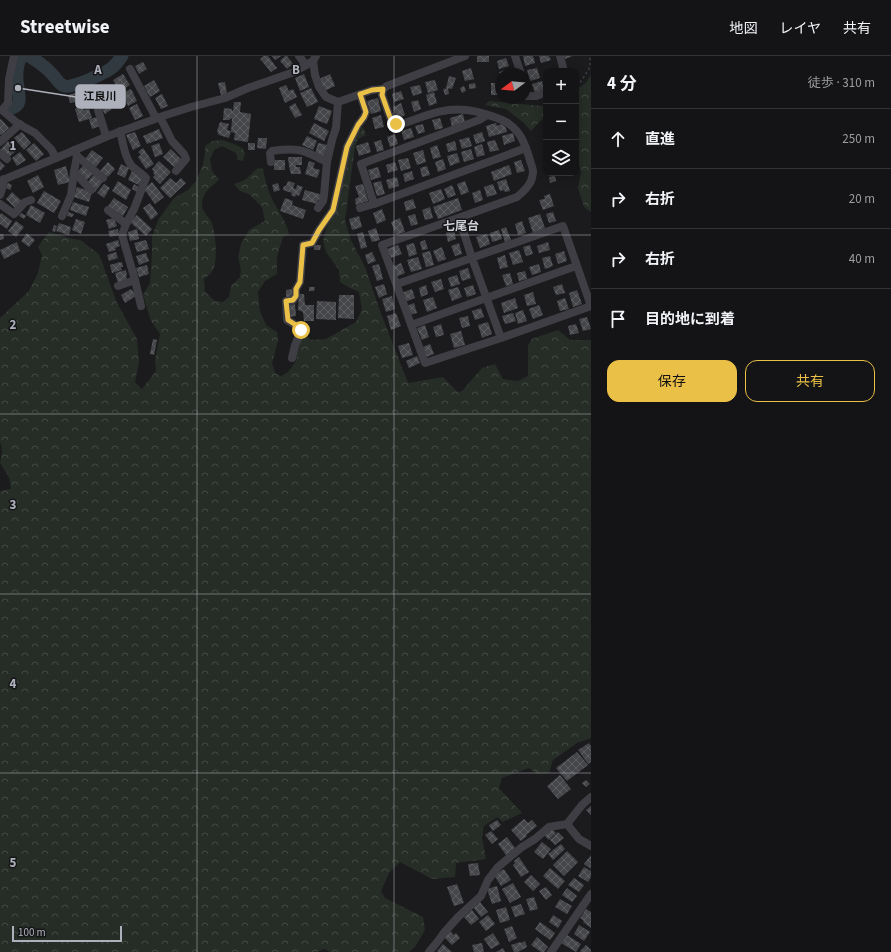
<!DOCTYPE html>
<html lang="ja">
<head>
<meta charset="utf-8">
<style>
	:root { --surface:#141416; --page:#1d1d1f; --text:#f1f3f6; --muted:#9d9ea1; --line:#333335; --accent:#eac046 }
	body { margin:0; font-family:"Source Sans 3","Noto Sans JP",sans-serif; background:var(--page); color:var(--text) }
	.controls { position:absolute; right:12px; top:12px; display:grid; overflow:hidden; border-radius:8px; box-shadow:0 2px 10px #0003 }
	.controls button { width:36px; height:36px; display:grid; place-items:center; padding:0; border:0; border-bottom:1px solid var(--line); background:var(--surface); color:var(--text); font:20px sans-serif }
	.compass { position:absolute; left:495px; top:12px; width:36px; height:36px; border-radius:50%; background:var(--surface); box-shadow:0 2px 10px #0003; rotate:254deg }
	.scale { position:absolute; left:12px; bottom:10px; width:110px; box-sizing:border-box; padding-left:4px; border:2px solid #aeb1bc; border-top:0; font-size:11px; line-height:14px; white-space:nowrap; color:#aeb1bc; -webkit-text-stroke:3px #161618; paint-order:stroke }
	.stop { position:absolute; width:12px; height:12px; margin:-9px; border:3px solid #eac046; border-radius:50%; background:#fff }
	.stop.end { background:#eac046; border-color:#fff; box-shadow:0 1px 4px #0008 }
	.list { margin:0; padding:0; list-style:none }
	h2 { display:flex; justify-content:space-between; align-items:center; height:52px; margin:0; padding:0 16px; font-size:17px }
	h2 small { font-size:13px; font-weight:400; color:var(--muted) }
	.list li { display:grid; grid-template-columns:26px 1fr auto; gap:12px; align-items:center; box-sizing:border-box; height:60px; padding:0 16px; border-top:1px solid var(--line) }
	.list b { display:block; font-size:15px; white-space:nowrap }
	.list em { font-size:13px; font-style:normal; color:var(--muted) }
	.actions { display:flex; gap:8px; padding:12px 16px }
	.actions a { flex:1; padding:9px 0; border:1px solid var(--accent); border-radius:12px; text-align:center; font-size:14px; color:var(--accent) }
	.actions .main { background:var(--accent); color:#111 }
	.icon { flex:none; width:22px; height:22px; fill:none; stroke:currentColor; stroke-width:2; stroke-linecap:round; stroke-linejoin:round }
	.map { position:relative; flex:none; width:591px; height:896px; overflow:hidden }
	header { display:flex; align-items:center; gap:24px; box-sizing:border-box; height:56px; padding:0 20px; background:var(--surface); border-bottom:1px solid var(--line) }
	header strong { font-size:19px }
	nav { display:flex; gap:22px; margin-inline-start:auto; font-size:14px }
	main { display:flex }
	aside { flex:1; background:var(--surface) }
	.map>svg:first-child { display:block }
</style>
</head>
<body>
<header>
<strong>Streetwise</strong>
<nav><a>地図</a><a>レイヤ</a><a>共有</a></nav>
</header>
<main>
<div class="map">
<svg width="591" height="896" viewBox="0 0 591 896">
	<defs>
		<pattern id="forest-crowns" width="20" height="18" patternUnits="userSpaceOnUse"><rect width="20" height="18" fill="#252d26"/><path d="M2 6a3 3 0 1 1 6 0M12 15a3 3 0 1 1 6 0" fill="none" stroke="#424944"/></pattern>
		<pattern id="building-cross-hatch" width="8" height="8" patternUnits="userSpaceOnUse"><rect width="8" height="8" fill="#45464a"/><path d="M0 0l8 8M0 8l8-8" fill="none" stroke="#5d5e62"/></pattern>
	</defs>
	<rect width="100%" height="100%" fill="#1b1b1d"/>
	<!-- forest -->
	<g fill="url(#forest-crowns)">
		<path d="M 591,18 L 591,156 L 584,151 L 578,132 L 581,117 L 576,97 L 576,32 C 583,31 589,24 591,18 Z"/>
		<polygon points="489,45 541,50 546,49 546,62 541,64 531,75 524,67 506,53 485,49"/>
		<path d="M 363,71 L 366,79 L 358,83 L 355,91 L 345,164 L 351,184 L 365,211 L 380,255 L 408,327 L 443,321 L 458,336 L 462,335 L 482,312 L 495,308 L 503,323 L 518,325 L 528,320 L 528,289 L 532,283 L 558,274 L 570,284 L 591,284 L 591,682 L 577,687 L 553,704 L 549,717 L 537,718 L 529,712 L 502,722 L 499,732 L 522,757 L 503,766 L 497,761 L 484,770 L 482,781 L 486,803 L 456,807 L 455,821 L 432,823 L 400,806 L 389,817 L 381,835 L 385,842 L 423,861 L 425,874 L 415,891 L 409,896 L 330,896 L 324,893 L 317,896 L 0,896 L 0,435 L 11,433 L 9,421 L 0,407 L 2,395 L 1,388 L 0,387 L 0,262 L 29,235 L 38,217 L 42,199 L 38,191 L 49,176 L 68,182 L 80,184 L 99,198 L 117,247 L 137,283 L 139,306 L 135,326 L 142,333 L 156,315 L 155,304 L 160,278 L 151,265 L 143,239 L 150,227 L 152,198 L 152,181 L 158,164 L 174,142 L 188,134 L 196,125 L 203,108 L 205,96 L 205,90 L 213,85 L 222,84 L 234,88 L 242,92 L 245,97 L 243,105 L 238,104 L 236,97 L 222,90 L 214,94 L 210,103 L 212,115 L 219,124 C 212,130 203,136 202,146 C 201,154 207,159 211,165 C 216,176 218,204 213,214 C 211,218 207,221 204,223 L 205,236 L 215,245 L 223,246 L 229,241 L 231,230 L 240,221 L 241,214 L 238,201 L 241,188 L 249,174 L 265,165 L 262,151 L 249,138 L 240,135 L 234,128 L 245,124 L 258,112 L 263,113 C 265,123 267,132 271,141 C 277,154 286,164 289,178 L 283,181 L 277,201 L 277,218 L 265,225 L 258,236 L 260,255 L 266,269 L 277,276 L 278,285 L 272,307 L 275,317 L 281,320 L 288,316 L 296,305 L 297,297 L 291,291 L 294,280 L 305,279 L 311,284 L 326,283 L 356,266 L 362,253 L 359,236 L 348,231 L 340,226 L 339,214 L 326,196 L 323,185 L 326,173 L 337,152 L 350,91 L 357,78 Z"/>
	</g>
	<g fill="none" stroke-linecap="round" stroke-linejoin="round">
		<!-- river -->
		<g stroke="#313941" stroke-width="13">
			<path d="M 29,0 C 37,5 45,10 51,17 C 56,21 58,28 64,30 C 72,33 108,16 114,10 C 117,7 120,3 122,0"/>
			<path d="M 10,53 C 13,52 16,51 18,48 C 21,43 18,37 18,32 C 16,22 16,8 22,0"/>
		</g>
	</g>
	<!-- building -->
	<g fill="url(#building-cross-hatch)">
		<polygon points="264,0 268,0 277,12 271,16 260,3"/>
		<polygon points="272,0 281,0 275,4"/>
		<polygon points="285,0 287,0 293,8 287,13 280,5"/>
		<rect x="477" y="0" width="12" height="6"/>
		<polygon points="523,0 533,0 535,7 525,10"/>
		<polygon points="539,0 549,0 551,4 541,7"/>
		<polygon points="564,0 573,0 565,3"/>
		<polygon points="506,2 509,10 499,13 497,5"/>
		<polygon points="143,6 147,13 139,18 135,10"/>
		<polygon points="471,12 474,23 465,25 462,15"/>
		<polygon points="537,12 540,22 530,25 527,14"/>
		<polygon points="509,13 510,18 500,18 499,16"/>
		<polygon points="123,18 130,29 120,35 113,24"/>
		<polygon points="304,18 309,31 300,35 295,22"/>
		<polygon points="330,18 335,30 324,35 319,23"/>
		<polygon points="449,20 456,22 452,33 446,32"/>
		<polygon points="154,24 160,35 150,41 144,30"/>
		<polygon points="435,24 438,34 428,37 425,26"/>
		<polygon points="542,25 545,34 535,37 532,28"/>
		<polygon points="225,26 227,38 221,39 218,27"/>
		<polygon points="475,27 476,32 469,33 469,28"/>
		<rect x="491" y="27" width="10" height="12"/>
		<polygon points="286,29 289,35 293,33 297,41 285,47 279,32"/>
		<polygon points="420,29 422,37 413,40 410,31"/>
		<polygon points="464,30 466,35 462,37 460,32"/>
		<polygon points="311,32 318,46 307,51 300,37"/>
		<polygon points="448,32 449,38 445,39 443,33"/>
		<polygon points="131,33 137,45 128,50 122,37"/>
		<polygon points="82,35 87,51 83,52 84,54 89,53 92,62 79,66 75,53 77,52 75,46 70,47 68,39"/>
		<polygon points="401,35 404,43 394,46 392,38"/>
		<polygon points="434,36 437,47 429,50 426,39"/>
		<polygon points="162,38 168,50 161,53 155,42"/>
		<polygon points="105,41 112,53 105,58 98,46"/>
		<polygon points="378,42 381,55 371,58 367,45"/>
		<polygon points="418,44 421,53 414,56 411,46"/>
		<polygon points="234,46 241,46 240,56 251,58 248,86 234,84 235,77 231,76 232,63 230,62 230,64 223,64 224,52 232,53 232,55 233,55"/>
		<polygon points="295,47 302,59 295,62 289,51"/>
		<polygon points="401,47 405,59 397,63 393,51"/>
		<polygon points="137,48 143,60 135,64 129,52"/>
		<polygon points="319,50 332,55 327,68 314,63"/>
		<polygon points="463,58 465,67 452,71 450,62"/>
		<polygon points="381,59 384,71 375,73 372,62"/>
		<polygon points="98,61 100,70 92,73 89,63"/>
		<polygon points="440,62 443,72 435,74 432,64"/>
		<polygon points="1,63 9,72 1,79 0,78 0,64"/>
		<polygon points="220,66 229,68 227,74 231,75 229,82 219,79 217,75"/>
		<polygon points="314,67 329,75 324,85 309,77"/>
		<polygon points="496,67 497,70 502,68 506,72 507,76 489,81 486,70"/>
		<polygon points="423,68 425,76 418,78 415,70"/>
		<polygon points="411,72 414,81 404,84 401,75"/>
		<polygon points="159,73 163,82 147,88 143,80"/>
		<polygon points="22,76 31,87 24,94 14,82"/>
		<polygon points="135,76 141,90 133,94 126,79"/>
		<polygon points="482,76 485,85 476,88 473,79"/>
		<polygon points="513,77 515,85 504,89 502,80"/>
		<polygon points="395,78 398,88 390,91 387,81"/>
		<polygon points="307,80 317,85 313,94 302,89"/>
		<polygon points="469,81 472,90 462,93 459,84"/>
		<polygon points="258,82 267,82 266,93 257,92"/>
		<polygon points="381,84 384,94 377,96 374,86"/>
		<polygon points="495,84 499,94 490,96 487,86"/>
		<polygon points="8,85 17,94 9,101 1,93"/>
		<polygon points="455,85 457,94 448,96 446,88"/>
		<polygon points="368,86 371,96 359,100 356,90"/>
		<polygon points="34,87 44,98 36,105 26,94"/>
		<polygon points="159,87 163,98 155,101 151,90"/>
		<rect x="248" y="87" width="7" height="7"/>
		<polygon points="318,87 327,89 324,100 315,98"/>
		<polygon points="482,88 485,99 477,101 474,91"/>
		<polygon points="437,89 441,101 433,103 430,92"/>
		<polygon points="143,92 154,108 146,113 138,101 141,99 138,96"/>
		<polygon points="171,93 182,104 174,111 163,101"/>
		<polygon points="471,93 474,103 464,106 461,96"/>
		<polygon points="92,94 103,102 96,111 85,103"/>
		<polygon points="423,94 426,106 417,109 413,97"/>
		<polygon points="20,96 26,104 17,110 12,102"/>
		<polygon points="457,97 460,106 450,110 447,100"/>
		<polygon points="288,101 302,101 302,109 296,109 296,111 300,111 301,118 291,118 289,110"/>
		<polygon points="408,102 411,112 401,115 398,104"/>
		<polygon points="443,103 446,113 438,116 435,106"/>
		<rect x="274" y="104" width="11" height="10"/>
		<polygon points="521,104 525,115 517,117 514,106"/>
		<polygon points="0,105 5,110 0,115"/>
		<polygon points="159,105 171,116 160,128 153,121 155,119 153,117 154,116 152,113"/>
		<polygon points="309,105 315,107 313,112 320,114 317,122 305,118"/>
		<polygon points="108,106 115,113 108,121 100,115"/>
		<polygon points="395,106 398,114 388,117 386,109"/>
		<polygon points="121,108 129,112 125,122 117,118"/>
		<polygon points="84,109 93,118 86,125 77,116"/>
		<polygon points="509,109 512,118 494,125 491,116"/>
		<polygon points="66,110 70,126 58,129 54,114"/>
		<polygon points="427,110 430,119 422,121 420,112"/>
		<polygon points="378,111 381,121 371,124 368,114"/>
		<polygon points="132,115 143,120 139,129 128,124"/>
		<polygon points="412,115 414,123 405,126 403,118"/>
		<polygon points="95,117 104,124 95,136 86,128"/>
		<polygon points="38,119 44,131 33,137 27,125"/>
		<polygon points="555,120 556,125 550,127 549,121"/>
		<polygon points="397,121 399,130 389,133 386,124"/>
		<polygon points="170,122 176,127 181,122 186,127 170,142 160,132"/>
		<polygon points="506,123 510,135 505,136 504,134 500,135 497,126"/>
		<polygon points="118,125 131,134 126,144 112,135"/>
		<polygon points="288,125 295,127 293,132 296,133 297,129 303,131 299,140 296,139 295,141 291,139 292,137 283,134 284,130 286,130"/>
		<polygon points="381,125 385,138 377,140 373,127"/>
		<polygon points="465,125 469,136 461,139 457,128"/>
		<polygon points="152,126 164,141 155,148 144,133"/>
		<polygon points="8,127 12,129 10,134 6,132"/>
		<polygon points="278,127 280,134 274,136 272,129"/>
		<polygon points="104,128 110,132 104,142 97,137"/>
		<polygon points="134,128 139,131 137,136 132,133"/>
		<polygon points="363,128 368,145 356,149 355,143 359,141 355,130"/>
		<polygon points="493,128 497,138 487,141 484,131"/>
		<polygon points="452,129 456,139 448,142 444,133"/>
		<polygon points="77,131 92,136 89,146 74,141"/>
		<polygon points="441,133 445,143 433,148 429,137"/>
		<polygon points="305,134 323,139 321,144 318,144 317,148 302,144"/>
		<polygon points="480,134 483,144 475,147 472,137"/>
		<polygon points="44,135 61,145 54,157 37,147"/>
		<polygon points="12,136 23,146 16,153 6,143"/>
		<polygon points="550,138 554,150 543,154 539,144 545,143 544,140"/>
		<polygon points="114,142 128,151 123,160 108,150"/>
		<polygon points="285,142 293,145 292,149 306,154 303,163 280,155"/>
		<polygon points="458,142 462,154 438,163 433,151"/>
		<polygon points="413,143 416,152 406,155 404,146"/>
		<polygon points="73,146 89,151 86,160 70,154"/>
		<polygon points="150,147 158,158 151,164 143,152"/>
		<polygon points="31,149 45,157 40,167 26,159"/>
		<polygon points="430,151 433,162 425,164 422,154"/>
		<polygon points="382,153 386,164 377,168 373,157"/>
		<polygon points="68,156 74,158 72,161 67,160"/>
		<polygon points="553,156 556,165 549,167 546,158"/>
		<polygon points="1,157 12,165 7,173 0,168 0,159"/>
		<polygon points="21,157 26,160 24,163 19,160"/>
		<polygon points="415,158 418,168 411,170 408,160"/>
		<polygon points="540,158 545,172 533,177 528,162"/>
		<polygon points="137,159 152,173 146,180 130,166"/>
		<polygon points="359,160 362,171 352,174 349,163"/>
		<polygon points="114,162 117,170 109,173 106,164"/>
		<polygon points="400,162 405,176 396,179 391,166"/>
		<polygon points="76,163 85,166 81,178 72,174"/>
		<polygon points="16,165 24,171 16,181 8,175"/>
		<polygon points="522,165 526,177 518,179 515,168"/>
		<polygon points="59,167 71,171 69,179 56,175"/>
		<polygon points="54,169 57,170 55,176 52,175"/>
		<polygon points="506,171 511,184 505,186 501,173"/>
		<polygon points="376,172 380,184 372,186 368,175"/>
		<polygon points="118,173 119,179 110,181 108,175"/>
		<polygon points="137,173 139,183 130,185 128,176"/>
		<polygon points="454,174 456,183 448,186 446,177"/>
		<polygon points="499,174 502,183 492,186 490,177"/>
		<polygon points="363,176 367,191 361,193 357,178"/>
		<polygon points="27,177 35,184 29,191 21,185"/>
		<polygon points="0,178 3,178 4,183 0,184"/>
		<polygon points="487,178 490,188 480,192 476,181"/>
		<polygon points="118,184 120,190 115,192 116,194 109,196 106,188"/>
		<polygon points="146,184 149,193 137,196 134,187"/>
		<polygon points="425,184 428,193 422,194 420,186"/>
		<polygon points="17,186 20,195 4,203 0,194"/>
		<polygon points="548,186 550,194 539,197 537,190"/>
		<polygon points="414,187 417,198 409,201 406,189"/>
		<polygon points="459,187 462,198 455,200 451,190"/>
		<polygon points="314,189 321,189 320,194 314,194"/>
		<polygon points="398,189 402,198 391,202 387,193"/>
		<polygon points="530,189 533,198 526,200 523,191"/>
		<polygon points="442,191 446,203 438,206 433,195"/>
		<polygon points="519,194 523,206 513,209 509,197"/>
		<polygon points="430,195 434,209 426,211 422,197"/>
		<polygon points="564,195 567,205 558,208 555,198"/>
		<polygon points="116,196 118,202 109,205 107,199"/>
		<polygon points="372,196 376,205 368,208 365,199"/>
		<polygon points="146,197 149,205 139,209 136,200"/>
		<polygon points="505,199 508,211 500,213 497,202"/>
		<polygon points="550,200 553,210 545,213 542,202"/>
		<polygon points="418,201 422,213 411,216 407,204"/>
		<polygon points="120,206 120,207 122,206 123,211 121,211 122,214 112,217 110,209"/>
		<polygon points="401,207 405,217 396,221 392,211"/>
		<polygon points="379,208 383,223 377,225 372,210"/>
		<polygon points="539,208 541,216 532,219 529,211"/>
		<polygon points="147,209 149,218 139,221 136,212"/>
		<polygon points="468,212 471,222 462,225 459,215"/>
		<polygon points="126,214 127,220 126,220 127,225 118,227 115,217"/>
		<polygon points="525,215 527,223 519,225 517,217"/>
		<polygon points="510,217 513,228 506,230 502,219"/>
		<polygon points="457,219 460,228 451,231 448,222"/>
		<polygon points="441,223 444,233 435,236 431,226"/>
		<polygon points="384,228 387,238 379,242 375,231"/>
		<polygon points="562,228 565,237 556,239 553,231"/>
		<polygon points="426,229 428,238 421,241 419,232"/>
		<polygon points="473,229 476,238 467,241 464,232"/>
		<polygon points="309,231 315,231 314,235 309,235"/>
		<polygon points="458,231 462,241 452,245 448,234"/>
		<polygon points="131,233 136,240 125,247 121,239"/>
		<polygon points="292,233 292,241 286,242 286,234"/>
		<polygon points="412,233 415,242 405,246 401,237"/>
		<polygon points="577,234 582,248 573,251 569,237"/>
		<polygon points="533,236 536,248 527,250 524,239"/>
		<polygon points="299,238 304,238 305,249 314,249 314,265 304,265 303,256 298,254"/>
		<polygon points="339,239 354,239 354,263 338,262"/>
		<polygon points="392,240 395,253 386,256 382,243"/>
		<polygon points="433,241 437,252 427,256 423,244"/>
		<polygon points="515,242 518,252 504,257 501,247"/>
		<polygon points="565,242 569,253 560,255 557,245"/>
		<polygon points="317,245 336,246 336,264 316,263"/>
		<polygon points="414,247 417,257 409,259 406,250"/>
		<polygon points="295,248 296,260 288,261 287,249"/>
		<polygon points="539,249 543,259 533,263 529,253"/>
		<polygon points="481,252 484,261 475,264 472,255"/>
		<polygon points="523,254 527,265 518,268 515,257"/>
		<polygon points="396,257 401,270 391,274 387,260"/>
		<polygon points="513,257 516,265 505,268 502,260"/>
		<polygon points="468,260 470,270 462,272 459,262"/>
		<polygon points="587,261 591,273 583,275 579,263"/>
		<polygon points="488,266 492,278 482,282 478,269"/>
		<polygon points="441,268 444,279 436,281 433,271"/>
		<polygon points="576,268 579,277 570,279 568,270"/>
		<polygon points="425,269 429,281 422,284 417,272"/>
		<polygon points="461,275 465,289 454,292 450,278"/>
		<polygon points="153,283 157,284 154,299 150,298"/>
		<polygon points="409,287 413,299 402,302 398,290"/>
		<polygon points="430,288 434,298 426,301 423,291"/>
		<polygon points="417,300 420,307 409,312 406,305"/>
		<polygon points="589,687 591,690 591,706 588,708 578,694"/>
		<polygon points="577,696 588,709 567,725 556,712"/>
		<polygon points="560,719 571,733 558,743 547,730"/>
		<polygon points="586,724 590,728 586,731 582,727"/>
		<polygon points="591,750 591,759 586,754"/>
		<polygon points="524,763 528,767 532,764 537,770 526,779 527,780 521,785 511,774"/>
		<polygon points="497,764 501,769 493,775 489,769"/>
		<polygon points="551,772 556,777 549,784 544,779"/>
		<polygon points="491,775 498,783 492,788 485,779"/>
		<polygon points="558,776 564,782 555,789 550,784"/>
		<polygon points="507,781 515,792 506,799 498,788"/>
		<polygon points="542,786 551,793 543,803 534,796"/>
		<polygon points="561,788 565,793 553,804 548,798"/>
		<polygon points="567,795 578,806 564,820 553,809"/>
		<polygon points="591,799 591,813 584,808"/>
		<polygon points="519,801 529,816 521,821 513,809 515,807 514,805"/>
		<polygon points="478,807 480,819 470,820 468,808"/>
		<polygon points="584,811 591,815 591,821 588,826 578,820"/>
		<polygon points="550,812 565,825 558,833 543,820"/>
		<polygon points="504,813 511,824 501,830 494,819"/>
		<polygon points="531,819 540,828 533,835 524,826"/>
		<polygon points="574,822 584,829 579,836 568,829"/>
		<polygon points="513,827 521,841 510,847 502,833"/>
		<polygon points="457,828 464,847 454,850 447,831"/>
		<polygon points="497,830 501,845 492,848 487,833"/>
		<polygon points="546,831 552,839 546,844 539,835"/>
		<polygon points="567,832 577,840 572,846 562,839"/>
		<polygon points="534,841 538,853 530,855 526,843"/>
		<polygon points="560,843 572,850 567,858 555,851"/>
		<polygon points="480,846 488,856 481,861 473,851"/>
		<polygon points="521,848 525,858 515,861 511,851"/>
		<polygon points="506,851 510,864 500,867 496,854"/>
		<polygon points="586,853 591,856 591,872 583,866 584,865 580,862"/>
		<polygon points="472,854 479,863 471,869 464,861"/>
		<polygon points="488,859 495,868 486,875 479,866"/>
		<polygon points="553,859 562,865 558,872 549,866"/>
		<polygon points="540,866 555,877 550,884 535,873"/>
		<polygon points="579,869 590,876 584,885 574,878"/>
		<polygon points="512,870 517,882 509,886 504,873"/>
		<polygon points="450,875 454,879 456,877 460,882 452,889 444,881"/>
		<polygon points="493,877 500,888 491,893 484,883"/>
		<polygon points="567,879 581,888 576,896 561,887"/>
		<polygon points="537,881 548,891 544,896 541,896 531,889"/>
		<polygon points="525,885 527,891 518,896 514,896 511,889 520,886 521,887"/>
		<polygon points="482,887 484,896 474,896 472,889"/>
		<polygon points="443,888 452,896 438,896 437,895"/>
		<polygon points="586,889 591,894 591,896 581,896 580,895"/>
		<polygon points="503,892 505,896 496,896"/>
	</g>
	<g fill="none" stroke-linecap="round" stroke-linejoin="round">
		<!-- path -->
		<polyline stroke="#424349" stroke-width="1.5" stroke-dasharray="2 3" stroke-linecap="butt" points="576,28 580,27 590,11 590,0"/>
		<!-- minor -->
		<g stroke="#3e3e44" stroke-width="8">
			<polyline points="14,0 9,23 8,47 2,54 17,67 35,77 51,93 56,102"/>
			<polyline points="299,0 306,9"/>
			<polyline points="515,0 521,18"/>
			<polyline points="560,0 564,15"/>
			<polyline points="313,5 315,19 319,31 326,41 338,46 336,72 332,84 327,106 324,139 323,145 318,152"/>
			<polyline points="130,13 156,62"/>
			<polyline points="527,40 536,40 546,36"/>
			<polyline points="338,46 372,34 383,33"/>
			<polyline points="98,54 106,80"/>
			<polyline points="160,61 172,85 184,98 186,103 176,115"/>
			<polyline points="0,86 20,68"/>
			<polyline points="74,94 77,100 103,122"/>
			<polyline points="0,97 7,103"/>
			<polyline points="77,100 74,116 91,134"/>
			<path d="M 271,106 L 270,97 L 272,95 C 280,94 290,93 298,94 C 308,95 317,102 327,106"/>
			<polyline points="0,125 56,102 108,80 166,59 191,51 225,42 248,32 294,16 313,5 316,0"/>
			<polyline points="0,139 3,130 4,123"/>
			<polyline points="0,148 14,158 25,146 31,144"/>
			<polyline points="374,148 361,108 479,64 487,59"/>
			<polyline points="360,152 374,148 526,92"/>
			<path d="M 108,154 L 126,168 L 134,153 L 146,122 C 142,117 135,114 131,109 C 124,100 123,86 120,75"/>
			<polyline points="62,160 71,139 74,116"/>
			<polyline points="459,162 472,202 501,282"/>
			<polyline points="126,168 122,179 135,224 141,250"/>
			<path d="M 397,228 L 563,170 L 591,250 L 501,282 L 425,307 L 382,189 L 517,141 C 523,136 528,132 531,125 C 532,122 533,119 533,116 C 533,111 530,106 529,101 C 525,89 521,76 509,68 C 501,62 477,55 466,54 C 443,51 423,61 402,68 L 396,68 L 391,64 L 382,39 L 383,33 L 387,30 L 465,0"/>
			<polyline points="118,230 135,224"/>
			<polyline points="411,269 576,210"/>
			<polyline points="292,302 295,289 301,277 299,271 287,264 286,245 293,244 296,240 296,233 300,226 303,189 312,187 319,174 333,154 347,91 358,69 364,61 366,56 360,38"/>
			<polyline points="567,768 579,783 591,790"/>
			<polyline points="429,896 438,885 443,878 458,861 481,840 488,824 498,811 522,791 535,783 549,771 567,768 582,749 591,741"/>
			<polyline points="551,896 591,838"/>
		</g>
	</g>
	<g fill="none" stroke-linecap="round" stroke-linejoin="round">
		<!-- route -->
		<polyline stroke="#eac046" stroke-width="5" points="301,274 299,271 288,264 286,245 293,244 296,240 296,233 300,226 303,189 312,187 319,174 333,154 347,91 358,69 364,61 366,56 360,38 372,34 383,33 382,39 391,64 396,68"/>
	</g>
	<!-- grid -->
	<path fill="none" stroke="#aeb1bc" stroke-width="1" stroke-opacity="0.55" d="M 197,0 L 197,896M 394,0 L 394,896M 0,179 L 591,179M 0,358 L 591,358M 0,538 L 591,538M 0,717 L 591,717"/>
	<g text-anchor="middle" stroke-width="3" stroke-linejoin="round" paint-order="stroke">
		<!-- quarter labels -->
		<g font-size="12" font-weight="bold" fill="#cfd1d8" stroke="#161618">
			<text x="461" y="174">七尾台</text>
		</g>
	</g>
	<g font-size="13" text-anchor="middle" font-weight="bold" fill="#aeb1bc" stroke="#161618" stroke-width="3" stroke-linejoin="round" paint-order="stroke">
		<text x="98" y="18">A</text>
		<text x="296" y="18">B</text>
		<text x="13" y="94">1</text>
		<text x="13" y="273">2</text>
		<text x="13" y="453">3</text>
		<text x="13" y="632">4</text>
		<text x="13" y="811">5</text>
	</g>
	<!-- callouts -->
	<path fill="none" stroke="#aeb1bc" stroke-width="1.5" d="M18 32L76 41"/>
	<circle fill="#aeb1bc" stroke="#161618" stroke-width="1.5" cx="18" cy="32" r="4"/>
	<rect fill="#aeb1bc" stroke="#aeb1bc" stroke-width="1.5" x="76" y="29" width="49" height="23" rx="4"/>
	<g font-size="11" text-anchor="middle" font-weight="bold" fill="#111">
		<text x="100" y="44">江良川</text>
	</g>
</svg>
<div class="controls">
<button>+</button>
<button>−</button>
<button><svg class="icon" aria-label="layers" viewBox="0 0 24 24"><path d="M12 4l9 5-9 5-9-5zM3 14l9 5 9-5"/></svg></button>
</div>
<svg class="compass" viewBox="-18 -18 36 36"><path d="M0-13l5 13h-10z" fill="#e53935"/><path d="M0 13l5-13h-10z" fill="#9d9ea1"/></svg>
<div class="scale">100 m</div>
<div class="stop" style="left:301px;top:274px"></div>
<div class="stop end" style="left:396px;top:68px"></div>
</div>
<aside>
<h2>4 分<small>徒歩 · 310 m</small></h2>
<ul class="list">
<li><svg class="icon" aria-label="ahead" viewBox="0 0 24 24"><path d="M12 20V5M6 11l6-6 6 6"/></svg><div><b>直進</b></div><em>250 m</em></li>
<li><svg class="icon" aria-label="right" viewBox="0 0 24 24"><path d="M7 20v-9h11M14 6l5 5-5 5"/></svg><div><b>右折</b></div><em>20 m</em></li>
<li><svg class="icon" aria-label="right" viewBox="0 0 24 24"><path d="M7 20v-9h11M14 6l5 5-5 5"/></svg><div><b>右折</b></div><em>40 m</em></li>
<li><svg class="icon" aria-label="arrive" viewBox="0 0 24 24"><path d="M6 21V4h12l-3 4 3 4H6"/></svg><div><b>目的地に到着</b></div></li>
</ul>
<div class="actions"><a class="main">保存</a><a>共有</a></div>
</aside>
</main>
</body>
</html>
